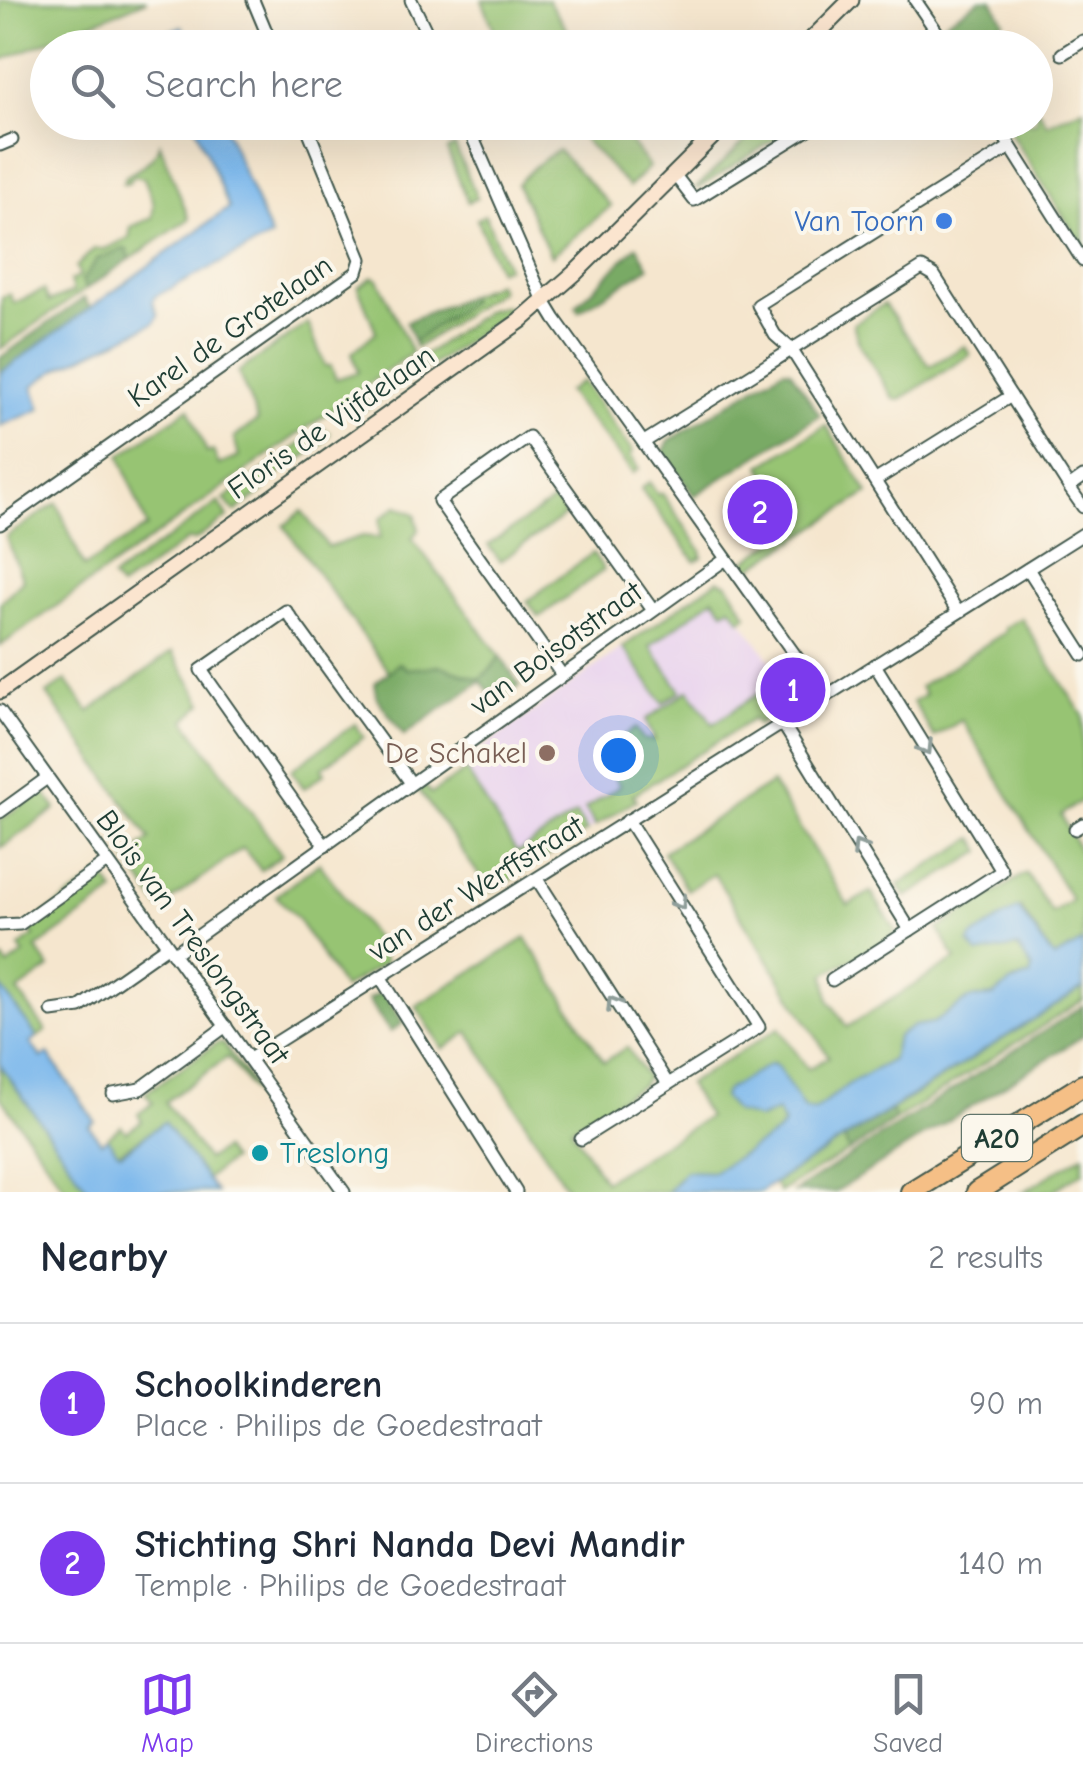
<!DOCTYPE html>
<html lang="en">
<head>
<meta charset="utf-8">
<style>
	:root { --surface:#fff; --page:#f6f6f7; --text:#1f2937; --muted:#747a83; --line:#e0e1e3; --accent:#7c3aed }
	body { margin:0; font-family:"Comic Neue",sans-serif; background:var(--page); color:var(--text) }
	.you { position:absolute; left:618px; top:755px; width:35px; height:35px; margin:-25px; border:8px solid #fff; border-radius:50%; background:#1a73e8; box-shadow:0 0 0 15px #1a73e833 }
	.badge { display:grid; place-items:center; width:65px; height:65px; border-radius:50%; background:var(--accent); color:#fff; font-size:32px; font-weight:700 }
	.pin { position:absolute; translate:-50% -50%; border:5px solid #fff; box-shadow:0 2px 10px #0006 }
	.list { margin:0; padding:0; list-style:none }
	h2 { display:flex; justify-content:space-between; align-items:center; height:130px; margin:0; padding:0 40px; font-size:42px }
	h2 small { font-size:32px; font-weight:400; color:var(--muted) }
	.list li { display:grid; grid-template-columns:65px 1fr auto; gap:30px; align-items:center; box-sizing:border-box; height:160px; padding:0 40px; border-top:2px solid var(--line) }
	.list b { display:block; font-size:38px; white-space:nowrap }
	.list p { margin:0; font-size:32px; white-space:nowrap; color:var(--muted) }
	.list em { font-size:32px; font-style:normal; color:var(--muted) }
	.icon { flex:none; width:55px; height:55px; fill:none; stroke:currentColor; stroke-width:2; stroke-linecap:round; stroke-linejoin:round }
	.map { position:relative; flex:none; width:1083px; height:1192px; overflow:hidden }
	.search { position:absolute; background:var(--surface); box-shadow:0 10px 40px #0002; left:30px; right:30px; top:30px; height:110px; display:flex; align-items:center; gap:25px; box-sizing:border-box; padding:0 35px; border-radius:55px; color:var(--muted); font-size:38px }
	.sheet { height:450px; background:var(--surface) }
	nav { display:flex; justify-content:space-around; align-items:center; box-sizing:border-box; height:140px; border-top:2px solid var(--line); background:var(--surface); font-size:28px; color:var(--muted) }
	nav a { display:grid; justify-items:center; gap:5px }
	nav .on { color:var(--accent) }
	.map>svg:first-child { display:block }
</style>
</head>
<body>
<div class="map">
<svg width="1083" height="1192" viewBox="0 0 1083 1192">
	<rect width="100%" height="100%" fill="#fbf7ec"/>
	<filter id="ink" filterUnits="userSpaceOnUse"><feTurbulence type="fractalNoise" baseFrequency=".01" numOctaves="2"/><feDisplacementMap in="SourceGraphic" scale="20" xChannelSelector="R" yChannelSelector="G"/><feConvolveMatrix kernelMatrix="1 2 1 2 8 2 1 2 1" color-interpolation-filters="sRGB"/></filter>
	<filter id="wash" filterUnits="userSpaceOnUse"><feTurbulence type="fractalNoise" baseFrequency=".0048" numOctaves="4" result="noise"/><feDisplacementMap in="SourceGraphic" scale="40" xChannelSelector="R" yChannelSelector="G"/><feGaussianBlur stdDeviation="2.25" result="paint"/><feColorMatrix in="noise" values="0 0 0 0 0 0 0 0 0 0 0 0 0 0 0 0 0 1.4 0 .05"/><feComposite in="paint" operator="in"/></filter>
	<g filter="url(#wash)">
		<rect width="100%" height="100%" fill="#f5e6ce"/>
		<!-- built -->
		<polygon fill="#e8d2ee" points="714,598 731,606 783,677 713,724 688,690 647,720 656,741 643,739 635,728 613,744 621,757 620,786 585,808 595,826 587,831 575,814 517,854 466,770 471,765 467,759 623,647 663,702 680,690 649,647"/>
		<!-- green -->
		<g fill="#97c473" stroke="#5b8054" stroke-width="2.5">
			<polygon points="0,0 147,0 0,61"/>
			<polygon points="482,0 548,0 578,47 501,47"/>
			<polygon points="1036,106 1047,124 1083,108 1083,247 1004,123 1036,122"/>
			<polygon points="568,123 627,123 632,130 626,136 649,167 629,187"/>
			<polygon points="764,123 800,123 697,189 696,188"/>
			<path d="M 160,144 L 189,219 L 130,259 L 127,250 L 83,281 L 86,289 L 0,349 L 2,297 L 10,294 L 14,303 L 44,290 L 49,302 L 73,292 L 70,281 L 80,276 L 76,267 L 94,249 L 105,249 L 129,238 L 131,227 L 152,218 L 154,204 L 144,178 L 134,176 L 128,183 L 123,183 L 126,176 C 140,169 155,159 160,144 Z"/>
			<polygon points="455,146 477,198 468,202 447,150"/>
			<polygon points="558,150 611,206 551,256 517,184 536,165"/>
			<polygon points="485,215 507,267 498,270 477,219"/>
			<polygon points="373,277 378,279 412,353 0,646 0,603 23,580 6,537 57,503 84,567 147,527 120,456 189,408 207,453 213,451 219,465 239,457 234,438 258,420 238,372 308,323 325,366 331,366 336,379 358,372 352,353 376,332 358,287"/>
			<polygon points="497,283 500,290 416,348 414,342 469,302 468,296"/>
			<polygon points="884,304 930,366 965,346 970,355 899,400 894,399 860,346 853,324"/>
			<polygon points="506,306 513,315 503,316 428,368 420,358 488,310"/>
			<polygon points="417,360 424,370 360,412 354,405"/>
			<polygon points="582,381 633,452 630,455 639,469 633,473 567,392"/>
			<polygon points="826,425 868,493 748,570 743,563 797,526 761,466"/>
			<polygon points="322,428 330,433 321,445 265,484 264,491 235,512 224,499"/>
			<polygon points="649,482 658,495 662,493 701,550 702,557 695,561 641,489"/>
			<polygon points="555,500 566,515 500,561 488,545"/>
			<polygon points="219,502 228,517 195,540 187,540 120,588 112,578"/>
			<polygon points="397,506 415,514 419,530 412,538 500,656 491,669 479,679 441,666 407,669 399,663 389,672 284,526 302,511 328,547 363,536 380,538 380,519"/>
			<polygon points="593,553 604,570 539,617 527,601"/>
			<polygon points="718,580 728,584 747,615 741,620 731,607 724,611 714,598 650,646 681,691 663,703 623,647"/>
			<path d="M 1021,618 L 1083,716 L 1083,800 L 1061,815 L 1083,858 L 1083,942 L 1054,958 L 1021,908 L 1014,947 L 1021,950 L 1032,968 L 1031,976 L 1013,981 L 994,996 L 969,999 L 933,1023 L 915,1026 L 897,1037 L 892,1060 L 849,1084 L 814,1111 L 804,1109 L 774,1063 L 726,1091 L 723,1097 L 762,1118 L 777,1111 L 784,1124 L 777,1133 L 713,1172 L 677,1179 L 667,1192 L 569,1192 L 469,1032 L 443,1049 L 416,1006 L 526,938 L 604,1062 L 627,1047 L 647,1078 L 642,1085 L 571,1128 L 604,1181 L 708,1117 L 688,1084 L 779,1028 L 808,1069 L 829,1057 L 714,874 L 687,890 L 663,852 L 772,783 L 848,905 L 871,892 L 896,931 C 877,952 848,959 825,974 L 829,1000 L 847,1027 L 956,959 L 938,929 L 1026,873 L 1052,913 L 1072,900 L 962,720 L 934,737 L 913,702 L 925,695 L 920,687 L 1005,632 L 1005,628 Z"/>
			<polygon points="172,652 203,703 185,720 282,855 261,870 243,848 160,908 126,859 150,839 47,694 66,680 89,712"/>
			<polygon points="790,672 803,689 801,696 757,725 753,719 633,795 636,800 595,826 585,809 620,786 607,766 620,757 613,744 636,728 643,739 655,741 646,720 689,690 713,724"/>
			<polygon points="355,724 364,737 322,768 325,773 304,788 291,770"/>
			<polygon points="466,770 517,853 576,814 587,831 491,892 418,789 425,786 431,794"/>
			<polygon points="43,791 56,809 0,848 0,820"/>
			<polygon points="974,838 982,851 906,897 899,885"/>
			<polygon points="319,863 377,941 385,963 343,988 297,918 276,896"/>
			<polygon points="102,874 115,892 36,948 50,968 18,991 46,1031 37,1037 0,986 0,961 3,959 8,966 24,954 19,947 34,936 27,927"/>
			<polygon points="1083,988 1083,1000 896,1120 891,1110"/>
			<polygon points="217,1043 223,1043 257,1092 255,1094 228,1057 165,1102 207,1160 223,1149 231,1160 206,1179 164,1123 118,1153 107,1138 121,1126 126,1132 142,1121 138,1114 153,1103 145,1093"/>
			<polygon points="0,1065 90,1192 68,1192 0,1097"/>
			<polygon points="844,1139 849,1151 779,1192 774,1183"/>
			<polygon points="1083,1155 1083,1172 1051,1192 1023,1192"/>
		</g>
		<!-- forest -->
		<g fill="#79aa65" stroke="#4c744c" stroke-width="2.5">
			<polygon points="980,0 992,0 1004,21 964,47 956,47 942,24"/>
			<polygon points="637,246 649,267 579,311 576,306"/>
			<polygon points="123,249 127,250 130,259 86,289 82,281 97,259"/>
			<polygon points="468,296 470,302 414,342 406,322"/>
			<polygon points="84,298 90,308 0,373 0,358"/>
			<polygon points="784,369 790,370 820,415 694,496 663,452 669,441"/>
			<polygon points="500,656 520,686 497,702 481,681 404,735 377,698 375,683 400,663 407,669 441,666 479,679 491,669"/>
			<polygon points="383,991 403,1023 390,1032 368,1000"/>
			<polygon points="1083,1006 1083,1036 835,1192 794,1192"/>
			<polygon points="891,1110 896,1120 849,1151 844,1139"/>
		</g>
		<!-- water -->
		<g fill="#7ab7ec" stroke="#4c7a90" stroke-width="2.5">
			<polygon points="182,26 192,47 163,47 158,36"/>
			<polygon points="194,123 223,123 271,237 154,297 153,303 158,315 154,323 57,369 33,386 41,409 0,426 0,373 229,208"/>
			<polygon points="1018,908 1054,958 1083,942 1083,988 759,1192 667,1192 685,1171 713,1172 777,1133 784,1124 777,1111 759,1119 735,1112 723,1097 725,1091 770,1064 777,1066 804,1109 814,1111 849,1084 892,1060 897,1037 914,1026 933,1023 969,999 994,996 1010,983 1030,976 1032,968 1018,947 978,954 969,943 971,938"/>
			<polygon points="0,986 37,1037 30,1043 42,1058 48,1054 95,1121 89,1126 101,1142 107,1138 118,1152 122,1153 164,1122 216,1192 90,1192 0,1065"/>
		</g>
	</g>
	<g filter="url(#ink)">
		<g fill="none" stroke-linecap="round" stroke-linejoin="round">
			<defs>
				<g id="street">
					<polyline points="253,0 273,48"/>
					<polyline points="411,0 434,48"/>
					<polyline points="915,0 948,48"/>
					<polyline points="1062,54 1083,41"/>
					<polyline points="466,122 544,301 555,319 825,697"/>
					<polyline points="995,122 1083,261"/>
					<polyline points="0,145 12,140"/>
					<polyline points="674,174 694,200 820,122"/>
					<polyline points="644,442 922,268 934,275 1069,487"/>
					<polyline points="1083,477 1069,487 1083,507"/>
					<polyline points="876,480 1011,396"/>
					<polyline points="0,524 357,272 361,259 305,122"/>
					<polyline points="1028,569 1083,655"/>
					<polyline points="958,612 791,349 775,335 758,305 1010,147"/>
					<polyline points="562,675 439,501 529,437 652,609"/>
					<polyline points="0,711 344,1192"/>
					<polyline points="783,724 910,930"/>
					<polyline points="0,812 47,778"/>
					<polyline points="1075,829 1083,824"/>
					<polyline points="325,846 201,670 286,611 411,783"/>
					<polyline points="537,879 668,1084"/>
					<polyline points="0,925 20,924 107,862"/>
					<polyline points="173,954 726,559"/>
					<polyline points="381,978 516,1192"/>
					<polyline points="832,980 1002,871 875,665"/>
					<polyline points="52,1011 80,1007 167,946"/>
					<polyline points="250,1059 1083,534"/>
					<polyline points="113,1094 140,1089 226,1026"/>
					<polyline points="581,1139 759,1027 628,820"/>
				</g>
				<g id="secondary">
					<polyline points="803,48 851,0"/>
					<polyline points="0,691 520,321 576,272 727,122"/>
				</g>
				<g id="highway">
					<polyline points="911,1192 1083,1085"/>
					<polyline points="977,1192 1083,1125"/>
				</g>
			</defs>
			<!-- street casing -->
			<use href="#street" stroke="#3f564b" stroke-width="15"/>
			<!-- secondary casing -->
			<use href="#secondary" stroke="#3f564b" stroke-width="19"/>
			<!-- highway casing -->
			<use href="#highway" stroke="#3f564b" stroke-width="24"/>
			<!-- street -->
			<use href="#street" stroke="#fff" stroke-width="11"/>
			<!-- secondary -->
			<use href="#secondary" stroke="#fbe5cf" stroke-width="15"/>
			<!-- highway -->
			<use href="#highway" stroke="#f5bf86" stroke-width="20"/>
		</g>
		<!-- one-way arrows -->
		<defs><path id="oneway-chevron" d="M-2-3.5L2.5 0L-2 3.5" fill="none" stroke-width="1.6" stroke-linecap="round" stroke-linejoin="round" transform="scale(2.5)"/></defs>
		<g stroke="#8f9e9a">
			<use href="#oneway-chevron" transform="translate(926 748) rotate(58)"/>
			<use href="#oneway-chevron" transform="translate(859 847) rotate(-122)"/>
			<use href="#oneway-chevron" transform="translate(680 903) rotate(58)"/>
			<use href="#oneway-chevron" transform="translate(613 1003) rotate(-122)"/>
		</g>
	</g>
	<!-- markers -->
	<circle fill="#3f7fe0" stroke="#fbf7ec" stroke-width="4" cx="944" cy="221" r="10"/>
	<circle fill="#8d6e63" stroke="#fbf7ec" stroke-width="4" cx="547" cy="753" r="10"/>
	<circle fill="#0f9aa8" stroke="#fbf7ec" stroke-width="4" cx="260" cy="1153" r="10"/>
	<g text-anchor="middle" stroke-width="8" stroke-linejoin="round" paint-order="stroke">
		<!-- shield labels -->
		<rect fill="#fbf7ec" stroke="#61756b" stroke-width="2.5" x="962" y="1115" width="70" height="46" rx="8"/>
		<g font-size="28" font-weight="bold" fill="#1f3d34">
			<text x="997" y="1148">A20</text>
		</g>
		<!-- shop labels -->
		<g font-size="30" fill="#366cbe" stroke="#fbf7ec" text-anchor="end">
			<text x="924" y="231">Van Toorn</text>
		</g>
		<!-- street labels -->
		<g font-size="30" fill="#1f3d34" stroke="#fbf7ec">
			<text transform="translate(230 331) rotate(-35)" y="10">Karel de Grotelaan</text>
			<text transform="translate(331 422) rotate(-35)" y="10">Floris de Vijfdelaan</text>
			<text transform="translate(556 648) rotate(-36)" y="10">van Boisotstraat</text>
			<text transform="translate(476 888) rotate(-32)" y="10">van der Werffstraat</text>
			<text transform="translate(193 937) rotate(54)" y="10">Blois van Treslongstraat</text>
		</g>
		<!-- education labels -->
		<g font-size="30" fill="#785e54" stroke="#fbf7ec" text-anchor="end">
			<text x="527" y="763">De Schakel</text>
		</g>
		<!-- culture labels -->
		<g font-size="30" fill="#0d838f" stroke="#fbf7ec" text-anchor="start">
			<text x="280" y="1163">Treslong</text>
		</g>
	</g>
</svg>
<div class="you"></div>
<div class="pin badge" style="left:793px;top:690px">1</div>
<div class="pin badge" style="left:760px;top:512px">2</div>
<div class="search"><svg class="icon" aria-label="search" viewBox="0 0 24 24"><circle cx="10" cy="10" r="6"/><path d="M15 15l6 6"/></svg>Search here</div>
</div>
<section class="sheet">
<h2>Nearby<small>2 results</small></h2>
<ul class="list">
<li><span class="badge">1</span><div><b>Schoolkinderen</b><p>Place · Philips de Goedestraat</p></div><em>90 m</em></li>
<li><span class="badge">2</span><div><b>Stichting Shri Nanda Devi Mandir</b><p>Temple · Philips de Goedestraat</p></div><em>140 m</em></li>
</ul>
</section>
<nav>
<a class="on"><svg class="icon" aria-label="map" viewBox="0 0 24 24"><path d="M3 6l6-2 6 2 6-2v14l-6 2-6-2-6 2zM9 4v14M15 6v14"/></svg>Map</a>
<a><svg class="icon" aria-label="directions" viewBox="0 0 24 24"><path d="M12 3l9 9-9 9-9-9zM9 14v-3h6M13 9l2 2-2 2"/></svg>Directions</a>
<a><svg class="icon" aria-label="saved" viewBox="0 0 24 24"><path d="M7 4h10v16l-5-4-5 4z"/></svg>Saved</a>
</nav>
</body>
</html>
